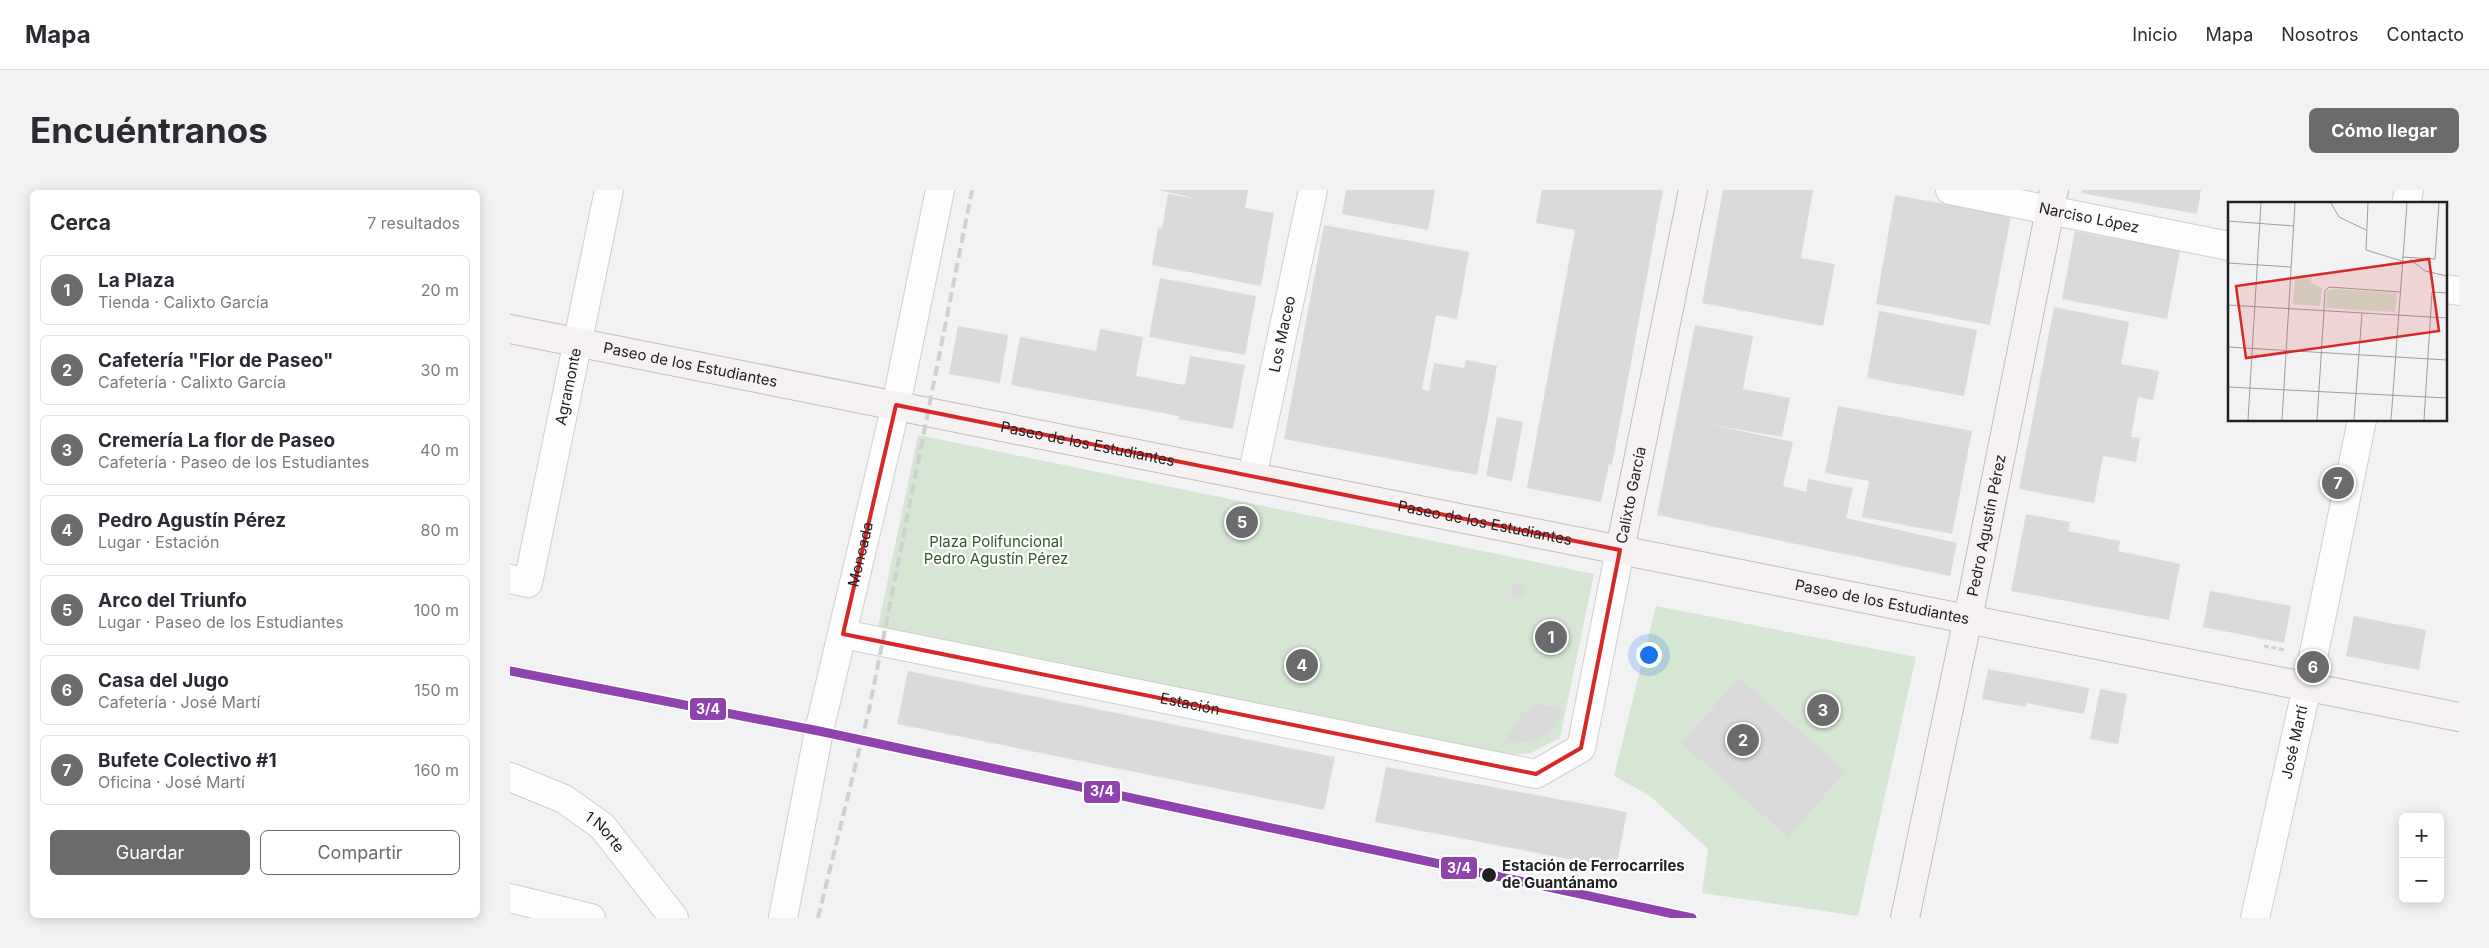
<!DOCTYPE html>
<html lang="es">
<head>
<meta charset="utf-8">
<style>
	:root { --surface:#fff; --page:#f2f2f3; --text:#2b2b33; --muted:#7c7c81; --line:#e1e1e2; --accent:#6b6b6d }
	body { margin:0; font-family:Inter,sans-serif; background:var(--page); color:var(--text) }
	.controls { position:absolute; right:15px; bottom:15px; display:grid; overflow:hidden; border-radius:8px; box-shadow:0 2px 12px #0003 }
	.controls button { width:45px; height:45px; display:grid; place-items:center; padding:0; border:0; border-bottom:1px solid var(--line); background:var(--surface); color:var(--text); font:25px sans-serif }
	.you { position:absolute; left:1138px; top:464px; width:18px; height:18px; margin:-12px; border:4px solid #fff; border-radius:50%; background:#1a73e8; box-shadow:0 0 0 8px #1a73e833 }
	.badge { display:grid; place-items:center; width:32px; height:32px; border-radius:50%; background:var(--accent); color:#fff; font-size:16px; font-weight:700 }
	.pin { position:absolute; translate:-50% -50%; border:2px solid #fff; box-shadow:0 1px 5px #0006 }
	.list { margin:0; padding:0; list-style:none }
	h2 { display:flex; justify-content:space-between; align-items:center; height:65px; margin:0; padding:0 20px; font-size:21px }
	h2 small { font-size:16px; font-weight:400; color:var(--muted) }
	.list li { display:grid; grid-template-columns:32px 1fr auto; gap:15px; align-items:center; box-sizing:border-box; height:70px; margin:0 10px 10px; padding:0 10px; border:1px solid var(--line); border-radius:8px }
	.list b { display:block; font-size:19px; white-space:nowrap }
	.list p { margin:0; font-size:16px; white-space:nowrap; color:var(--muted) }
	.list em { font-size:16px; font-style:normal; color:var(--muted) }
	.actions { display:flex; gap:10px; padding:15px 20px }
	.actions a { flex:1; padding:11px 0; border:1px solid var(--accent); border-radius:8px; text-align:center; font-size:18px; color:var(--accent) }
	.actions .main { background:var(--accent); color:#fff }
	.map { position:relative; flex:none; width:1949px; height:728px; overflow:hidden; border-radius:8px }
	header { display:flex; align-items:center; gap:30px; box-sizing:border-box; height:70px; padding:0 25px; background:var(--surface); border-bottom:1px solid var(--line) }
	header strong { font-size:24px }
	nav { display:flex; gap:28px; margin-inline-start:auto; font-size:18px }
	.intro { display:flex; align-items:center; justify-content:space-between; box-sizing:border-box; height:120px; padding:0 30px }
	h1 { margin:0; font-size:35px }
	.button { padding:12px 22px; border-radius:8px; background:var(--accent); color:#fff; font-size:18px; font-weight:700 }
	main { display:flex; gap:30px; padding:0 30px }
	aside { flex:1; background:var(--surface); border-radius:8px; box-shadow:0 2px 12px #0003 }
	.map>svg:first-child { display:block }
</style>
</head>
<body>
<header>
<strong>Mapa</strong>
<nav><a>Inicio</a><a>Mapa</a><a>Nosotros</a><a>Contacto</a></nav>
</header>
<div class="intro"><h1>Encuéntranos</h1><a class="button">Cómo llegar</a></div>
<main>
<aside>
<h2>Cerca<small>7 resultados</small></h2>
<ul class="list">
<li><span class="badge">1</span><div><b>La Plaza</b><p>Tienda · Calixto García</p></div><em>20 m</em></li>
<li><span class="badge">2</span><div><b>Cafetería &quot;Flor de Paseo&quot;</b><p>Cafetería · Calixto García</p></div><em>30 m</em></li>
<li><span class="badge">3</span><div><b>Cremería La flor de Paseo</b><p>Cafetería · Paseo de los Estudiantes</p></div><em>40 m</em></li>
<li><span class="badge">4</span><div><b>Pedro Agustín Pérez</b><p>Lugar · Estación</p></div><em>80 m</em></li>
<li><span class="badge">5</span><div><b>Arco del Triunfo</b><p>Lugar · Paseo de los Estudiantes</p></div><em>100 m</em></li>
<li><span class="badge">6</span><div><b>Casa del Jugo</b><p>Cafetería · José Martí</p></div><em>150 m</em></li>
<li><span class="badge">7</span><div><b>Bufete Colectivo #1</b><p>Oficina · José Martí</p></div><em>160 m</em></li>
</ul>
<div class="actions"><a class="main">Guardar</a><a>Compartir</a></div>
</aside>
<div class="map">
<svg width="1949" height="728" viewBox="0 0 1949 728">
	<rect width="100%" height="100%" fill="#f2f2f4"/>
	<!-- green -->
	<g fill="#d5e6d3">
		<polygon points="408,245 1084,384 1050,548 1021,563 994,566 368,437"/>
		<polygon points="1146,416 1406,467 1348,726 1192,703 1198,659 1140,606 1104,586"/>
	</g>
	<!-- building -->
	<g fill="#dadadb">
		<polygon points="648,0 738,0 735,18 764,23 751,96 642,75 648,38 652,39 658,4 689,9"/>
		<polygon points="836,0 925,0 918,40 832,24"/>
		<polygon points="1032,0 1153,0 1102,275 1099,274 1091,312 1017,298 1065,40 1026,33"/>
		<polygon points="1213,0 1303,0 1291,68 1325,74 1313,136 1192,113"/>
		<polygon points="1572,0 1691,0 1687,24 1571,3"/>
		<polygon points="1385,5 1501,26 1480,135 1366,114"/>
		<polygon points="814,35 959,62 947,129 926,125 912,199 919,201 924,173 954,178 956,170 987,176 967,285 774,249"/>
		<polygon points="1565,41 1670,61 1657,129 1552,109"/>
		<polygon points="650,88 746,106 735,165 639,147"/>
		<polygon points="1544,117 1619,132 1611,174 1649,181 1643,210 1628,207 1621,247 1630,248 1626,272 1593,266 1584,313 1509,299"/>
		<polygon points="1369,121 1467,140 1454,206 1357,188"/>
		<polygon points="1185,135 1243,146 1233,199 1280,208 1272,247 1198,234 1283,252 1273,296 1296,302 1298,289 1343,298 1336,328 1447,353 1440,386 1147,325"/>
		<polygon points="448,136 498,145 490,193 439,184"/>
		<polygon points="590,139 633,147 626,186 675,195 680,166 735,175 723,239 668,229 669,226 501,195 510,147 586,161"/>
		<polygon points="1328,216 1462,241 1442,344 1352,327 1359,291 1315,283"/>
		<polygon points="987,227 1013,232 1002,291 976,286"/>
		<polygon points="1516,324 1560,332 1558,341 1610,351 1608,361 1670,374 1659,430 1501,401"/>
		<polygon points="1002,394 1016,396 1013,408 1000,406"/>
		<polygon points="1700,401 1781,416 1774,453 1693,437"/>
		<polygon points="1844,426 1916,440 1909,480 1836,466"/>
		<polygon points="1478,479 1579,498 1574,524 1516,513 1516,517 1472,509"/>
		<polygon points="398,481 825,567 814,620 387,534"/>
		<polygon points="1229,488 1336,581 1278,647 1171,553"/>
		<polygon points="1590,499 1617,504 1608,554 1580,549"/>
		<polygon points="1026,514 1053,519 1042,541 1025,551 993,554 1010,525"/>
		<polygon points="876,577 1117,622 1106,678 865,632"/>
	</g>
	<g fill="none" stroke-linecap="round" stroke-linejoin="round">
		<defs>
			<g id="minor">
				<path id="s1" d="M 1440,0 L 1719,56"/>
				<polyline points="1896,14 1899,0"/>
				<polyline points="1935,99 1949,101"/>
				<path id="s2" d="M 742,287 L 803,0"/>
				<path id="s3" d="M 0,389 L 18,393 L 99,0"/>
				<path id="s4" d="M 333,444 L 1026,584 L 1071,558 L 1110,360"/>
				<path id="s5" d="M 0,587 L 54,609 L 92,636 L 164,728"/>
				<polyline points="0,708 81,728"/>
				<path id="s6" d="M 273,728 L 309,541 L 386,215 L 430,0"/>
				<path id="s7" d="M 1745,728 L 1797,497 L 1852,230"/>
			</g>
			<g id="major">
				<path id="s8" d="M 0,139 L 1949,527"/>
				<path id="s9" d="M 1110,360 L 1183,0"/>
				<path id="s10" d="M 1395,728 L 1464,399 L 1544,0"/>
			</g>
		</defs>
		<!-- minor casing -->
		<use href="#minor" stroke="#cececf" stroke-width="30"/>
		<!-- major casing -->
		<use href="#major" stroke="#c3bcbb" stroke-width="30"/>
		<!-- path -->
		<polyline stroke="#d0d0d1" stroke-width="3" stroke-dasharray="5 2.5" stroke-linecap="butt" points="1754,456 1775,460"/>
		<!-- minor -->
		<use href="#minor" stroke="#fdfdfd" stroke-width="28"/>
		<!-- major -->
		<use href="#major" stroke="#f5f2f1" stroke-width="28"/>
		<!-- rail -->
		<polyline stroke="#d0d0d1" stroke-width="4" stroke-dasharray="10 5" stroke-linecap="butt" points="308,728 359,520 462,0"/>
		<defs>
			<polyline id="rail-1" points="0,481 309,541 1182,728"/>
		</defs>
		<!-- rail-1 casing -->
		<use href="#rail-1" stroke="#fff" stroke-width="12"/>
		<!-- rail-1 -->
		<use href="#rail-1" stroke="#8e44ad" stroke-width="9"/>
	</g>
	<!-- marked area -->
	<path fill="none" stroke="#d62828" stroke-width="4" stroke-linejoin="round" d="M 386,215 L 1110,360 L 1071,558 L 1026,584 L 333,444 Z"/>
	<!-- markers -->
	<circle fill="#222224" stroke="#fff" stroke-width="2" cx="979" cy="685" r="8"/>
	<g text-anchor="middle" stroke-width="4.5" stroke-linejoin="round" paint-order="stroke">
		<!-- street labels -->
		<g font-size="15" fill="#222224" stroke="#fff">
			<text dy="5" stroke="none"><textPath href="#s1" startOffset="142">Narciso López</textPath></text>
			<text dy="5" stroke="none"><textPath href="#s2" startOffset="146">Los Maceo</textPath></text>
			<text dy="5" stroke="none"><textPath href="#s8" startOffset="184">Paseo de los Estudiantes</textPath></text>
			<text dy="5" stroke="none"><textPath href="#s3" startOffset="219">Agramonte</textPath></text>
			<text dy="5" stroke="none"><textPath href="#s8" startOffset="589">Paseo de los Estudiantes</textPath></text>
			<text dy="5" stroke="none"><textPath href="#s9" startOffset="56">Calixto García</textPath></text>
			<text dy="5" stroke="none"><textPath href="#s8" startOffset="994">Paseo de los Estudiantes</textPath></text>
			<text dy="5" stroke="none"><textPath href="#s10" startOffset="401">Pedro Agustín Pérez</textPath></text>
			<text dy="5" stroke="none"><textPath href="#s6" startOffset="372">Moncada</textPath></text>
			<text dy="5" stroke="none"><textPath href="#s8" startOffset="1399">Paseo de los Estudiantes</textPath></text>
			<text dy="5" stroke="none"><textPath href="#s4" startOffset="354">Estación</textPath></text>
			<text dy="5" stroke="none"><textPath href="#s7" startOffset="180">José Martí</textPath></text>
			<text dy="5" stroke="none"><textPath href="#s5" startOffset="111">1 Norte</textPath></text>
		</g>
		<!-- park labels -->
		<g font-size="15" fill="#305b28" stroke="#fff">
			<text x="486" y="357">Plaza Polifuncional<tspan x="486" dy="17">Pedro Agustín Pérez</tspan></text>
		</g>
		<!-- stop labels -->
		<g font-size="15" font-weight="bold" fill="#222224" stroke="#fff" text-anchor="start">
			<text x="992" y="681">Estación de Ferrocarriles<tspan x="992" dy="17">de Guantánamo</tspan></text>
		</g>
	</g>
	<!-- overview -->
	<g transform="translate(1718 12)">
		<rect width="219" height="219" fill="#f2f2f4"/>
		<path d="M 67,76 L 83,76 L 83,80 L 94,86 L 92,104 L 65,102 ZM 105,87 L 169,91 L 167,110 L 98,106 L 99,89 Z" fill="#d5e6d3"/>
		<path fill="none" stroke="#9f9fa1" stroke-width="1" d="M 103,1 L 111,15 L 138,28M 140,1 L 138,48 L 174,59M 0,19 L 66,24M 174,55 L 207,57 L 211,1M 182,57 L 197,69 L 219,74M 0,61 L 63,65M 0,103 L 219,116M 96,109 L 97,89 L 101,85 L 172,90M 0,145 L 219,158M 0,185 L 219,196M 20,218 L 33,1M 54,218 L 67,1M 89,218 L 96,109M 126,218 L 134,111M 163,218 L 179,1M 196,218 L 204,90 L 219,91"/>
		<path fill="#d62828" fill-opacity="0.15" stroke="#d62828" stroke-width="2.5" d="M 201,57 L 211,129 L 18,156 L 8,84 Z"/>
		<rect width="219" height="219" fill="none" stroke="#222224" stroke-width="2.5"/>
	</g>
	<g stroke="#fff" stroke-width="2">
		<rect x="179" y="507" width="38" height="24" rx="5" fill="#8e44ad"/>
		<rect x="573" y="590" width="38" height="24" rx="5" fill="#8e44ad"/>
		<rect x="930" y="666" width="38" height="24" rx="5" fill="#8e44ad"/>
	</g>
	<g font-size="14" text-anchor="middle" font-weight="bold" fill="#fff">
		<text x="198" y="524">3/4</text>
		<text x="592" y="606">3/4</text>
		<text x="949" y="683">3/4</text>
	</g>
</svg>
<div class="controls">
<button>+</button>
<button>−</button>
</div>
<div class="you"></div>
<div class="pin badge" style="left:1041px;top:447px">1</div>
<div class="pin badge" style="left:1233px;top:550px">2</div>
<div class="pin badge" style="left:1313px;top:520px">3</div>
<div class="pin badge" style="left:792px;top:475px">4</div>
<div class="pin badge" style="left:732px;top:332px">5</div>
<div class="pin badge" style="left:1803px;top:477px">6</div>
<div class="pin badge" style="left:1828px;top:293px">7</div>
</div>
</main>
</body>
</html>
